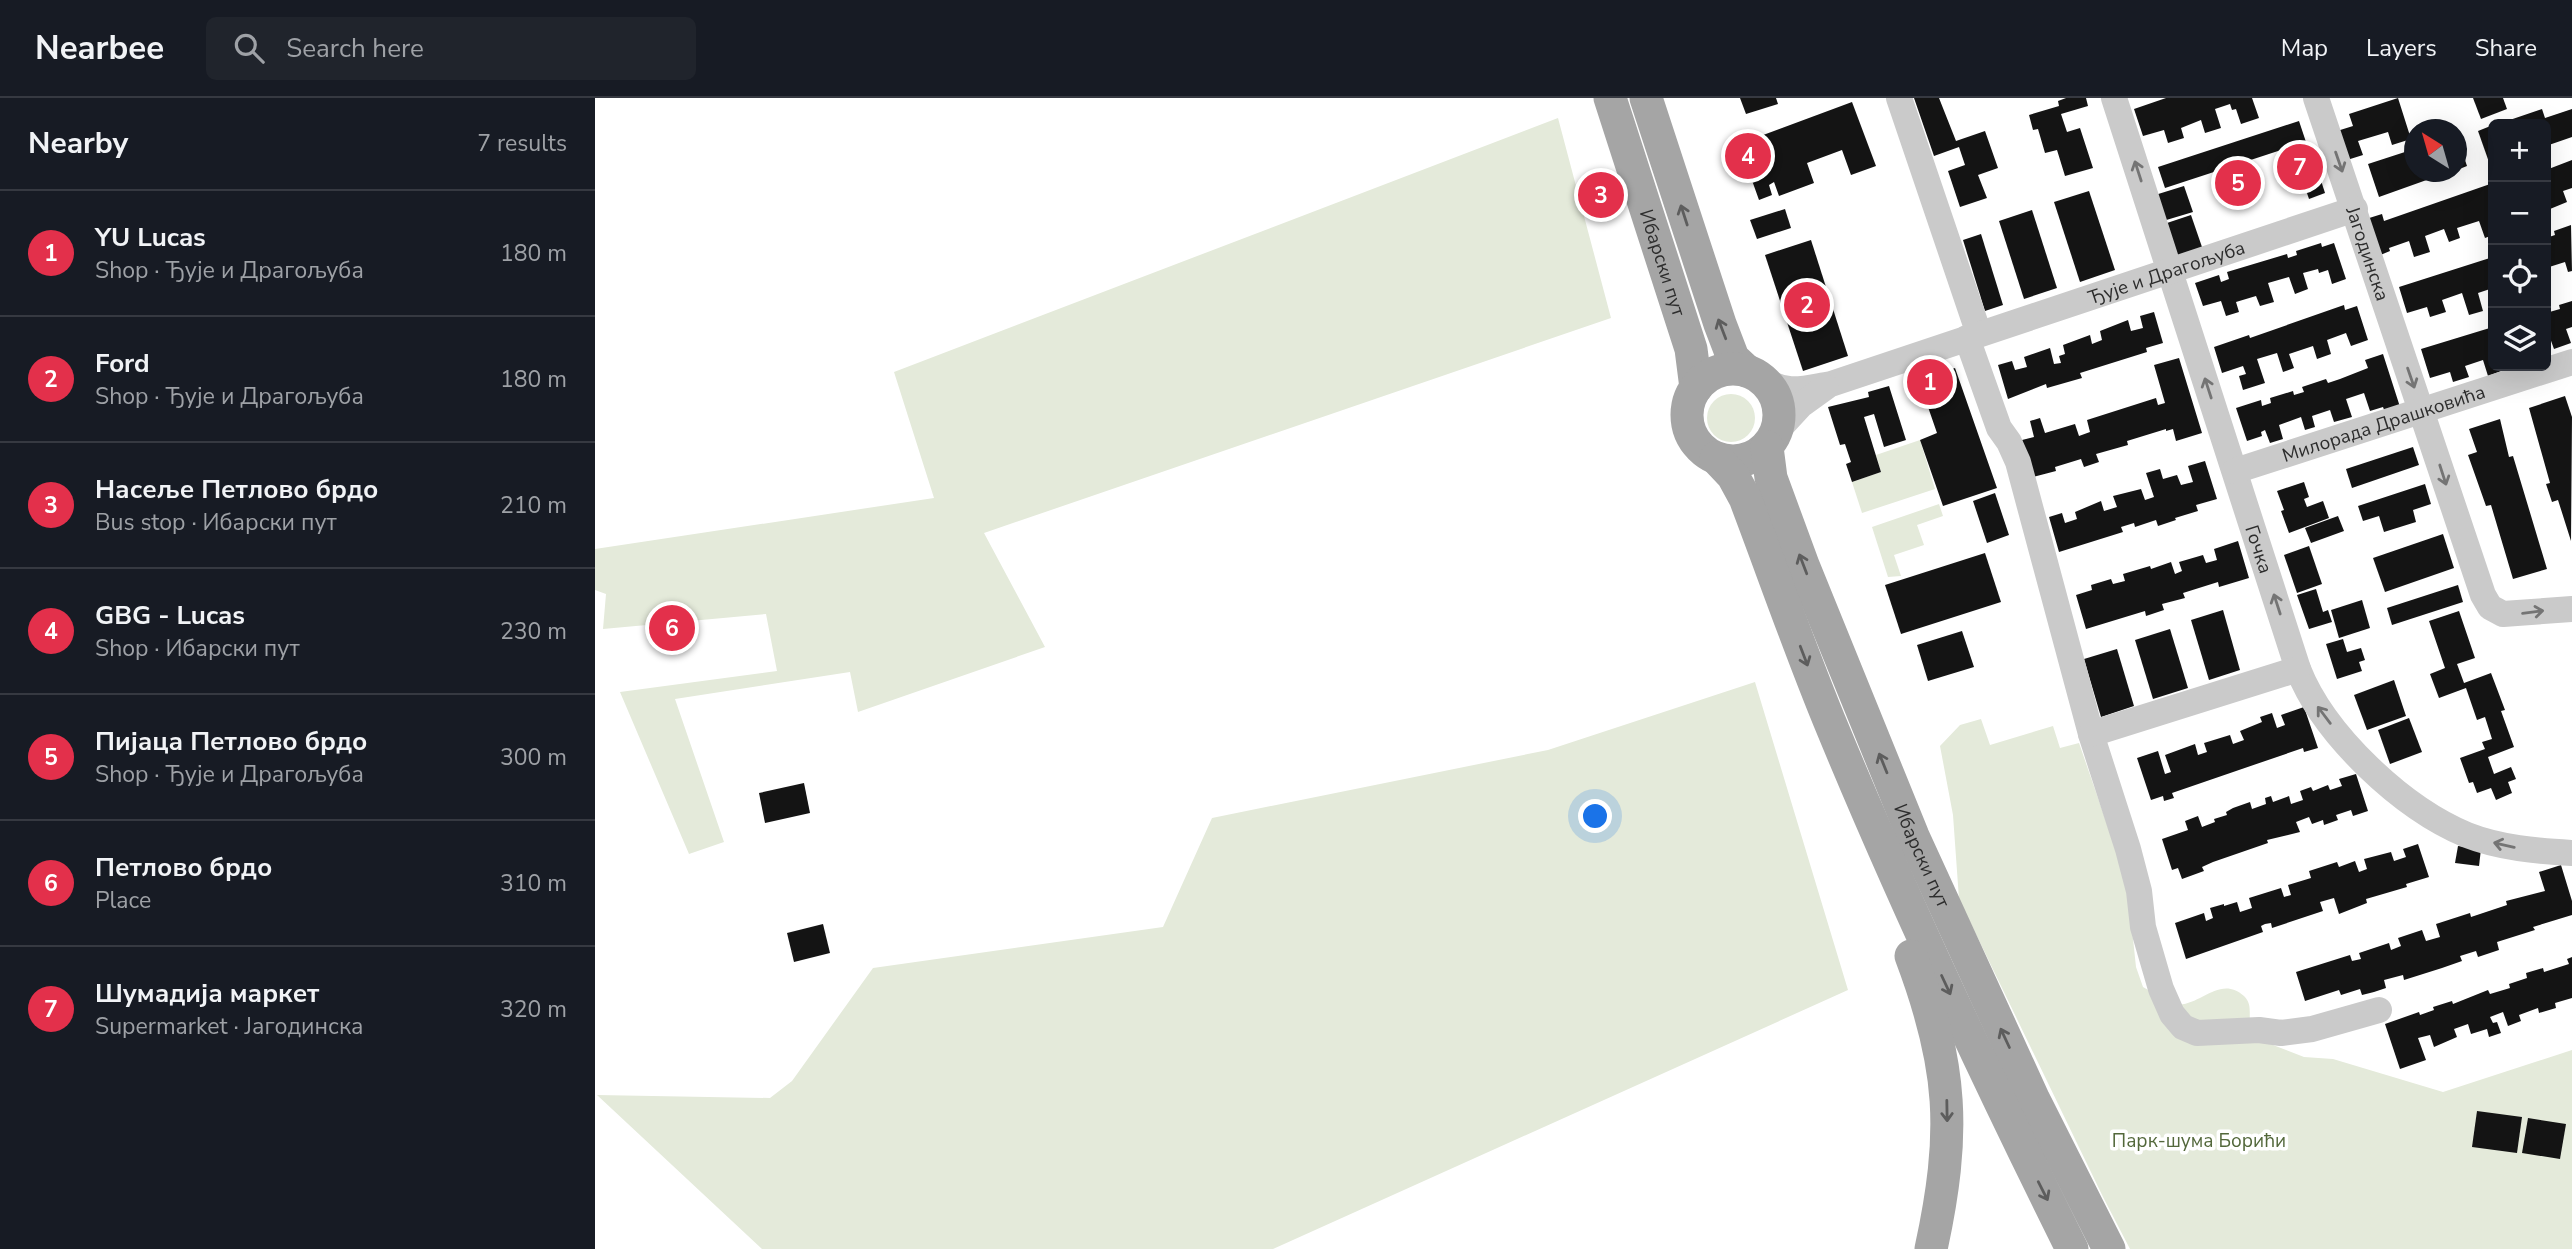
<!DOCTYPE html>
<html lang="en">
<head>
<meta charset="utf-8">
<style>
	:root { --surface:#171b24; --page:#20242c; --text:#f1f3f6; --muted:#9ea1a6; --line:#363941; --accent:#e3304b }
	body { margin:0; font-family:"Nunito Sans",sans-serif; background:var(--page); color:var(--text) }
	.controls { position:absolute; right:21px; top:21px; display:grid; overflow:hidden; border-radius:10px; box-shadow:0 7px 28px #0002 }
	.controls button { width:63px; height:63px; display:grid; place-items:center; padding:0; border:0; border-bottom:2px solid var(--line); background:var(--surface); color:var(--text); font:35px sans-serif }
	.compass { position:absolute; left:1809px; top:21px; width:63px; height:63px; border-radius:50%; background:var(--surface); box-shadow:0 7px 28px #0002; rotate:323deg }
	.you { position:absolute; left:1001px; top:719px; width:24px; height:24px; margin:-18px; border:5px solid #fff; border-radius:50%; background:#1a73e8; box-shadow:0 0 0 10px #1a73e833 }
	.badge { display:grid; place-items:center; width:46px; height:46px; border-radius:50%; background:var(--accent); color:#fff; font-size:23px; font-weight:700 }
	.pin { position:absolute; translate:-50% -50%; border:4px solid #fff; box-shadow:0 2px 7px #0006 }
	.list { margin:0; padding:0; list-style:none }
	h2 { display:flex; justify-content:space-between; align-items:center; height:91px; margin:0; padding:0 28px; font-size:30px }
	h2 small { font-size:23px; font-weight:400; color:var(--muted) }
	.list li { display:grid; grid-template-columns:46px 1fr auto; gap:21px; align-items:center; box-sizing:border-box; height:126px; padding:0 28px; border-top:2px solid var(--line) }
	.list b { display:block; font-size:26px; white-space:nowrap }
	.list p { margin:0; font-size:23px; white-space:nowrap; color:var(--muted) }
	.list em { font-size:23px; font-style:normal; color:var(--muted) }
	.icon { flex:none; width:38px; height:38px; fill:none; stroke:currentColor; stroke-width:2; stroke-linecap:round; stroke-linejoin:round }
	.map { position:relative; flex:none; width:1977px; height:1151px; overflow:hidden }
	header { display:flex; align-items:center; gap:42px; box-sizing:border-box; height:98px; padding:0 35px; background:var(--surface); border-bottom:2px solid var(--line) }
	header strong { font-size:33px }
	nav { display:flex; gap:38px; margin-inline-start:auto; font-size:24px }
	.search { width:490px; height:63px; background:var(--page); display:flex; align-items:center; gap:18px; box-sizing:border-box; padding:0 24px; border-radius:10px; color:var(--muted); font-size:26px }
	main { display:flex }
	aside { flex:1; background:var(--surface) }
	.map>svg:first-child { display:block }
</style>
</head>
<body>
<header>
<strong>Nearbee</strong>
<div class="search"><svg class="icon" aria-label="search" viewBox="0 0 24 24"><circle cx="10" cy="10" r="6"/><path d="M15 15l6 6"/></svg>Search here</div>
<nav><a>Map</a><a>Layers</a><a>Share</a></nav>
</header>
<main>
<aside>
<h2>Nearby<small>7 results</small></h2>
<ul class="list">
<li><span class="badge">1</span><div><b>YU Lucas</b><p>Shop · Ђује и Драгољуба</p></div><em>180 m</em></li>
<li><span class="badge">2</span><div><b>Ford</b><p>Shop · Ђује и Драгољуба</p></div><em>180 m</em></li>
<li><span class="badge">3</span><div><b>Насеље Петлово брдо</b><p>Bus stop · Ибарски пут</p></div><em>210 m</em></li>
<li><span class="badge">4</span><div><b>GBG - Lucas</b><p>Shop · Ибарски пут</p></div><em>230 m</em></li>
<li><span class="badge">5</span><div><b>Пијаца Петлово брдо</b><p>Shop · Ђује и Драгољуба</p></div><em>300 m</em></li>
<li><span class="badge">6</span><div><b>Петлово брдо</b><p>Place</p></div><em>310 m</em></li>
<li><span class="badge">7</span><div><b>Шумадија маркет</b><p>Supermarket · Јагодинска</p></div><em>320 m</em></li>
</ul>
</aside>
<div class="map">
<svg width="1977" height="1151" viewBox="0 0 1977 1151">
	<rect width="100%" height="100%" fill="#fff"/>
	<!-- green -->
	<g fill="#e4eada">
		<polygon points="963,20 1016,220 389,435 450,549 263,614 255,574 80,601 129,744 94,756 25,594 182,573 171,516 8,531 11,496 0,492 0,451 339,400 299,274"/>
		<circle cx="1136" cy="320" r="24"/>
		<polygon points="1325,342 1340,391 1267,415 1257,384 1286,374 1281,357"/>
		<polygon points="1344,406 1348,418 1322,427 1329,447 1299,457 1306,478 1293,479 1277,429"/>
		<polygon points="1160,584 1253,892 678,1151 167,1151 2,997 175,1000 197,983 278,870 568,829 617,720 953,652"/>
		<path d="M 1386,621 L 1395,647 L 1458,628 L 1465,650 L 1484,645 L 1532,784 L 1541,869 L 1548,889 C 1558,894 1572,905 1582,906 C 1604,909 1625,876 1649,898 C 1657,906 1654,914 1655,923 C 1656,929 1662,937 1665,942 L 1709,959 L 1738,961 L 1848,994 L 1977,952 L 1977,1151 L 1535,1151 L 1508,1099 L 1364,801 L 1358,717 L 1345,648 L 1365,627 Z"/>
	</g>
	<!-- building -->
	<g fill="#141414">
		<polygon points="1145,0 1181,0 1183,6 1151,16"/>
		<polygon points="1319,0 1344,0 1361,43 1390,33 1403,70 1383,77 1392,100 1365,109 1353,73 1370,67 1364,49 1339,58"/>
		<polygon points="1471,0 1491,0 1493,8 1466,16 1472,34 1485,30 1498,70 1470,78 1462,52 1450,55 1443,31 1438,32 1434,17 1464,8 1463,3"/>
		<polygon points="1571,0 1657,0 1664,20 1646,26 1641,11 1637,12 1635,6 1620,11 1626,30 1610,35 1606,22 1586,30 1589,40 1573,45 1569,32 1548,38 1539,11"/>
		<polygon points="1803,0 1816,41 1797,47 1793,34 1763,43 1768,57 1752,62 1742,33 1758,28 1754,16"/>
		<polygon points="1878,0 1908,0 1912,11 1886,21"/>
		<polygon points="1257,4 1281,68 1256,77 1247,52 1212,65 1219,85 1184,98 1179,84 1174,87 1177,97 1164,102 1144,46"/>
		<polygon points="1947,11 1950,20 1977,11 1977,39 1951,48 1951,26 1903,26"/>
		<polygon points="1704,23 1711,44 1570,90 1563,69"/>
		<polygon points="1898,27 1898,66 1895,67 1883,33"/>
		<polygon points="1862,38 1872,68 1862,72"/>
		<polygon points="1715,48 1730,95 1714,101 1698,54"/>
		<polygon points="1813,53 1814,58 1819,56 1819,74 1854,74 1784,99 1773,66"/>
		<polygon points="1977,62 1977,90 1968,93 1972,104 1955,111 1951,102 1951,72"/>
		<polygon points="1898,85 1898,137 1890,140 1884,123 1862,130 1865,140 1854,144 1849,131 1830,138 1835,154 1819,159 1814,143 1794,150 1795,153 1783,158 1771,121 1787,116 1789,123"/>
		<polygon points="1589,88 1598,114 1568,123 1560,97"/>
		<polygon points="1494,93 1520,172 1485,184 1459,104"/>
		<polygon points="1190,111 1196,130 1162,141 1155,122"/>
		<polygon points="1437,112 1462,190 1429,201 1404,123"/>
		<polygon points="1596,117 1608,152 1581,161 1569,126"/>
		<polygon points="1976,127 1977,173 1973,174 1970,164 1951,170 1951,140 1960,137 1959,133"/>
		<polygon points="1386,136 1408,207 1390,213 1368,142"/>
		<polygon points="1216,142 1253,258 1208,273 1170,157"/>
		<polygon points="1726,145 1727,149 1739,145 1751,181 1737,186 1733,172 1724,175 1723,171 1708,175 1713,191 1700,196 1694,179 1673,185 1679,204 1665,208 1661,198 1641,204 1644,214 1631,218 1626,203 1608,208 1600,185 1624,177 1626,184 1634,181 1632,174 1692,156 1693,160 1702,157 1701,153"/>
		<polygon points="1898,159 1898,190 1883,195 1888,213 1874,217 1867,195 1847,202 1851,214 1835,219 1832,209 1812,215 1804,189"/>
		<polygon points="1977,203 1977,229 1971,231 1976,245 1959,251 1955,240 1951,241 1951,215 1965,211 1964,207"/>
		<polygon points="1749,207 1750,212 1762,208 1773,242 1756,248 1751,235 1732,242 1736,256 1722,261 1718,248 1694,256 1699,270 1688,274 1682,255 1662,261 1670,285 1648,292 1644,278 1651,276 1648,268 1627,275 1619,249 1654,237 1655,240"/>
		<polygon points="1559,214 1568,245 1551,250 1552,254 1485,275 1487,280 1452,290 1451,286 1413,301 1403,267 1417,263 1420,272 1432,269 1429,259 1455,250 1459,266 1466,265 1464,258 1470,256 1468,247 1495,237 1497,246 1507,242 1505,233 1533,222 1536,233 1548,230 1545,218"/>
		<polygon points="1898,229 1898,268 1908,268 1909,272 1893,278 1888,262 1870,268 1874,279 1858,284 1855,274 1835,280 1826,251"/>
		<polygon points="1788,256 1806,312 1791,317 1788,309 1775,313 1769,295 1751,301 1757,319 1739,324 1735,312 1717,318 1720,329 1710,332 1706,319 1684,327 1688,341 1675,345 1670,332 1666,334 1667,338 1652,343 1641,310 1666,302 1667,308 1676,305 1675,300 1698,293 1699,297 1709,294 1707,289 1731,281 1733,285 1745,281 1773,270 1770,262"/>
		<polygon points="1584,260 1607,335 1581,343 1578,331 1571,333 1571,331 1532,343 1533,347 1501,356 1504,364 1489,369 1486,361 1460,369 1461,373 1438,379 1427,342 1439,339 1435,323 1445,320 1450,335 1480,326 1484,338 1495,334 1492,322 1561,300 1563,307 1570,305 1559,267"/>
		<polygon points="1360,270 1402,390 1348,408 1325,342 1342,335 1324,283"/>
		<polygon points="1294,288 1311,342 1289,349 1279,316 1269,319 1286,374 1257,384 1251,366 1256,364 1250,346 1245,347 1233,309 1274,299 1273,294"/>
		<polygon points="1970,298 1977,319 1976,443 1963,402 1957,404 1951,386 1955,385 1934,310"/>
		<polygon points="1905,321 1914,359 1918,358 1952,471 1918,481 1896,407 1891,408 1873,357 1882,354 1874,331"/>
		<polygon points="1818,349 1824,367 1757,390 1751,371"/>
		<polygon points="1610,363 1622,401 1601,407 1603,413 1580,420 1581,422 1563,428 1561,422 1540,429 1539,425 1526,429 1528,434 1464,454 1454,419 1467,415 1470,425 1482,421 1480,414 1506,403 1509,413 1522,409 1518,398 1546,391 1550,402 1559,399 1551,375 1565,371 1568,381 1582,377 1586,387 1598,384 1593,368"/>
		<polygon points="1709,384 1714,399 1709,401 1712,409 1728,403 1734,420 1694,435 1686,413 1689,412 1682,393"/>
		<polygon points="1830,386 1836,406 1818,412 1821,424 1789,434 1784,418 1768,423 1763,408"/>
		<polygon points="1400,395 1414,437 1392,445 1378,403"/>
		<polygon points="1743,418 1749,433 1716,445 1710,430"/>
		<polygon points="1848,436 1859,470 1790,494 1778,460"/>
		<polygon points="1643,443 1654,480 1624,489 1623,484 1588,495 1590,500 1567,506 1569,512 1551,518 1550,513 1491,531 1481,497 1497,492 1496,487 1516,481 1518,486 1530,483 1528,476 1555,468 1556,471 1576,464 1580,476 1587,473 1584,464 1608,457 1611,465 1622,462 1619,451"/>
		<polygon points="1714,448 1727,486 1702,495 1689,457"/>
		<polygon points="1390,455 1406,504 1306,536 1290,487"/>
		<polygon points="1863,487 1868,504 1797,527 1792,510"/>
		<polygon points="1721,491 1728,514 1733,512 1737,524 1714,531 1702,497"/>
		<polygon points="1767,502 1775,530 1744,540 1736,512"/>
		<polygon points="1628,512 1645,572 1614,582 1596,522"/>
		<polygon points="1864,513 1880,560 1862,566 1869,585 1896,575 1910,612 1906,613 1919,649 1893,659 1899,676 1916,669 1921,681 1913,684 1917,695 1901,702 1896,690 1882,695 1878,684 1874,685 1865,660 1890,651 1887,644 1897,641 1890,619 1882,622 1871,590 1844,600 1835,576 1850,570 1834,523"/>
		<polygon points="1575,531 1593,590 1558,601 1540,542"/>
		<polygon points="1367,533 1379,569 1333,583 1322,547"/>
		<polygon points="1748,541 1752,554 1766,550 1770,562 1764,564 1767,573 1742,581 1731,546"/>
		<polygon points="1522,551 1539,608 1506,619 1489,561"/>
		<polygon points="1799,582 1811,618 1772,632 1759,597"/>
		<polygon points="1709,609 1723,650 1709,654 1708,650 1577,695 1579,700 1569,703 1568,698 1556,702 1542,660 1563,653 1570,676 1576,674 1570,657 1600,646 1603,657 1612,654 1609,645 1635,637 1638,646 1649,642 1645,633 1667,624 1665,619 1677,615 1682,630 1690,627 1686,617"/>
		<polygon points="1814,620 1827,654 1795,666 1783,632"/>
		<polygon points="1761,676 1773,713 1758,718 1756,712 1741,717 1743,722 1729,727 1728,722 1717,726 1714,719 1701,724 1705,734 1672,742 1673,745 1618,764 1607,769 1609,773 1587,781 1583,770 1577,772 1567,741 1593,732 1590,723 1603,718 1607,729 1620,724 1619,721 1632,717 1631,714 1638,710 1655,704 1657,711 1671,706 1670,700 1676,698 1678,704 1694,698 1696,706 1708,702 1705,693 1716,689 1718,693 1733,687 1735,692 1747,688 1744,681"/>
		<polygon points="209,685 215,715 170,725 164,695"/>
		<polygon points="1823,746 1834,779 1811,786 1812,789 1771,801 1772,805 1744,816 1739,800 1725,804 1728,813 1677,830 1676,825 1670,826 1666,828 1668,834 1591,861 1580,825 1609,815 1611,823 1618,820 1615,810 1629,806 1629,808 1642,804 1645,814 1657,810 1654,800 1686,790 1689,799 1696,797 1693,787 1716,780 1714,773 1742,764 1744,769 1760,763 1764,774 1772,771 1769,761 1796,754 1799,763 1811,759 1808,751"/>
		<polygon points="1863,748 1886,751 1884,768 1860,765"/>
		<polygon points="1966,767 1977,803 1977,817 1938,829 1940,832 1902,844 1904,852 1883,859 1881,853 1865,858 1867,863 1847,870 1809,882 1808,877 1789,882 1791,890 1779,894 1767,897 1765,891 1746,897 1744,892 1710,903 1701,874 1755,857 1757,863 1766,861 1764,855 1794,845 1796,852 1806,848 1803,840 1827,832 1831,843 1845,839 1841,826 1875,815 1876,819 1912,807 1911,803 1950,793 1944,774"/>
		<polygon points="228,826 235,855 199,864 192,835"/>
		<polygon points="1977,859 1977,900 1960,905 1961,910 1944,915 1943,910 1924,917 1926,923 1913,928 1908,914 1895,919 1898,925 1902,924 1906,935 1894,939 1892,931 1876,936 1873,926 1859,931 1862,939 1839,949 1835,937 1823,940 1831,962 1805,971 1790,926 1824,914 1825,917 1839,912 1838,909 1857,903 1858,906 1893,892 1895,896 1915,890 1914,886 1932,880 1931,875 1948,870 1949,874 1974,866 1972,861"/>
		<polygon points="1882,1013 1927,1019 1922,1055 1877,1049"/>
		<polygon points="1933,1020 1971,1026 1965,1061 1927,1055"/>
	</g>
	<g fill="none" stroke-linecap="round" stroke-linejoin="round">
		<!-- minor -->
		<g stroke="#cacaca" stroke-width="26">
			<polyline points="1304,0 1384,236"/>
			<path id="s1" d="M 1519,0 L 1703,571 C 1729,637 1807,710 1872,737 C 1905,750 1942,753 1977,755"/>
			<path id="s2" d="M 1721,0 L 1888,497 L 1895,509 L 1908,516 L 1977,511"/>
			<polyline points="1372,240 1404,330 1414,344 1423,364 1496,636 1533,751 1544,793 1548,829 1566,891 1577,916 1588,929 1602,935 1664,932 1686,935 1717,931 1784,912"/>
			<path id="s3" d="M 1167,281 C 1194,297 1206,291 1236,286 L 1760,111"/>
			<polyline points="1182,333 1206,307 1231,289"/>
			<path id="s4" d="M 1640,373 L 1977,264"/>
			<polyline points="1496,636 1703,571"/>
		</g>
		<!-- major -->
		<g stroke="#a5a5a5" stroke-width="33">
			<path id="s5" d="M 1015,0 L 1096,251 L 1101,290"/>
			<polyline points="1051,0 1125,226 1138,260 1152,273"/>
			<circle cx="1138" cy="317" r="46"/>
			<path id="s6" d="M 1172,349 L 1176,380 L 1208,467 L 1318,738 L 1439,1002 L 1514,1151"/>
			<path d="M 1121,360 L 1138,378 L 1150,400 C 1178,474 1204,549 1234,622 C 1308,802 1391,978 1477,1151"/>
			<path d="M 1316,858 C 1358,969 1361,1035 1336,1151"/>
		</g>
	</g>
	<!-- one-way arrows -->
	<defs><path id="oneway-shaft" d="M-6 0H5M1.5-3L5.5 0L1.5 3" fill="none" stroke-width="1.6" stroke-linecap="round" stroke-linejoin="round" transform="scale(1.75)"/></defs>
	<g stroke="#747474">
		<use href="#oneway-shaft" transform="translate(1744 64) rotate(71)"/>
		<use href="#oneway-shaft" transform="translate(1543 73) rotate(-108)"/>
		<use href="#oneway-shaft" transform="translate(1816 280) rotate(71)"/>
		<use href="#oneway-shaft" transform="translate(1613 290) rotate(-108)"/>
		<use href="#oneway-shaft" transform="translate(1848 377) rotate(72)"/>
		<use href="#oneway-shaft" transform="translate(1682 506) rotate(-108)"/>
		<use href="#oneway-shaft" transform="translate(1938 514) rotate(-7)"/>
		<use href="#oneway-shaft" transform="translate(1729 617) rotate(-127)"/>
		<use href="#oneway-shaft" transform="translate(1909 747) rotate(-167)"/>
	</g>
	<g stroke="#5d5d5d">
		<use href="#oneway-shaft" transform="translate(1089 117) rotate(-108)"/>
		<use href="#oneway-shaft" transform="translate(1127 231) rotate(-111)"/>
		<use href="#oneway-shaft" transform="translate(1208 466) rotate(-111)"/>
		<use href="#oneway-shaft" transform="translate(1209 558) rotate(69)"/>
		<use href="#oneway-shaft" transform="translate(1288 665) rotate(-112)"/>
		<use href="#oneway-shaft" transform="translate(1351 887) rotate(65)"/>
		<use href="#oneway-shaft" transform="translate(1410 940) rotate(-115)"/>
		<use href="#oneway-shaft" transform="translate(1352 1013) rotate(89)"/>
		<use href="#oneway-shaft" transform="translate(1448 1093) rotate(63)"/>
	</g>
	<g text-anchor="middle" stroke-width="7" stroke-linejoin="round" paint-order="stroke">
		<!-- street labels -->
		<g font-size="19" fill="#2d2d2d" stroke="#fff">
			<text dy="7" stroke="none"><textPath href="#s2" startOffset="164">Јагодинска</textPath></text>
			<text dy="7" stroke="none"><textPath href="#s5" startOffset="173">Ибарски пут</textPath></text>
			<text dy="7" stroke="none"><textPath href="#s3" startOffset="425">Ђује и Драгољуба</textPath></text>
			<text dy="7" stroke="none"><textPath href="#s4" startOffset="156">Милорада Драшковића</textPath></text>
			<text dy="7" stroke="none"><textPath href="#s1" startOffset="474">Гочка</textPath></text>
			<text dy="7" stroke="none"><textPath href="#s6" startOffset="438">Ибарски пут</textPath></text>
		</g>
		<!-- park labels -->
		<g font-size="19" fill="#53683b" stroke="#fff">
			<text x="1604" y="1049">Парк-шума Борићи</text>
		</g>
	</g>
</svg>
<div class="controls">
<button>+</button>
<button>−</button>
<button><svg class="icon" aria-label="locate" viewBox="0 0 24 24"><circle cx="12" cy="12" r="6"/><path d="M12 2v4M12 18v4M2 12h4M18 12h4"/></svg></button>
<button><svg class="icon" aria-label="layers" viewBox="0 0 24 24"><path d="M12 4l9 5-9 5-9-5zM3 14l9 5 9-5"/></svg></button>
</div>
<svg class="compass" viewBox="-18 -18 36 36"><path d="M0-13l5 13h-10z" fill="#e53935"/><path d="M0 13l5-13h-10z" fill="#9ea1a6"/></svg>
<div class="you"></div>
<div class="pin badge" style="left:1335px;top:284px">1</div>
<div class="pin badge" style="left:1212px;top:207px">2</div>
<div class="pin badge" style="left:1006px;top:97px">3</div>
<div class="pin badge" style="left:1153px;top:58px">4</div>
<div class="pin badge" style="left:1643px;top:85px">5</div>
<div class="pin badge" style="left:77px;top:530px">6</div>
<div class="pin badge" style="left:1705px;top:69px">7</div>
</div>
</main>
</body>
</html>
